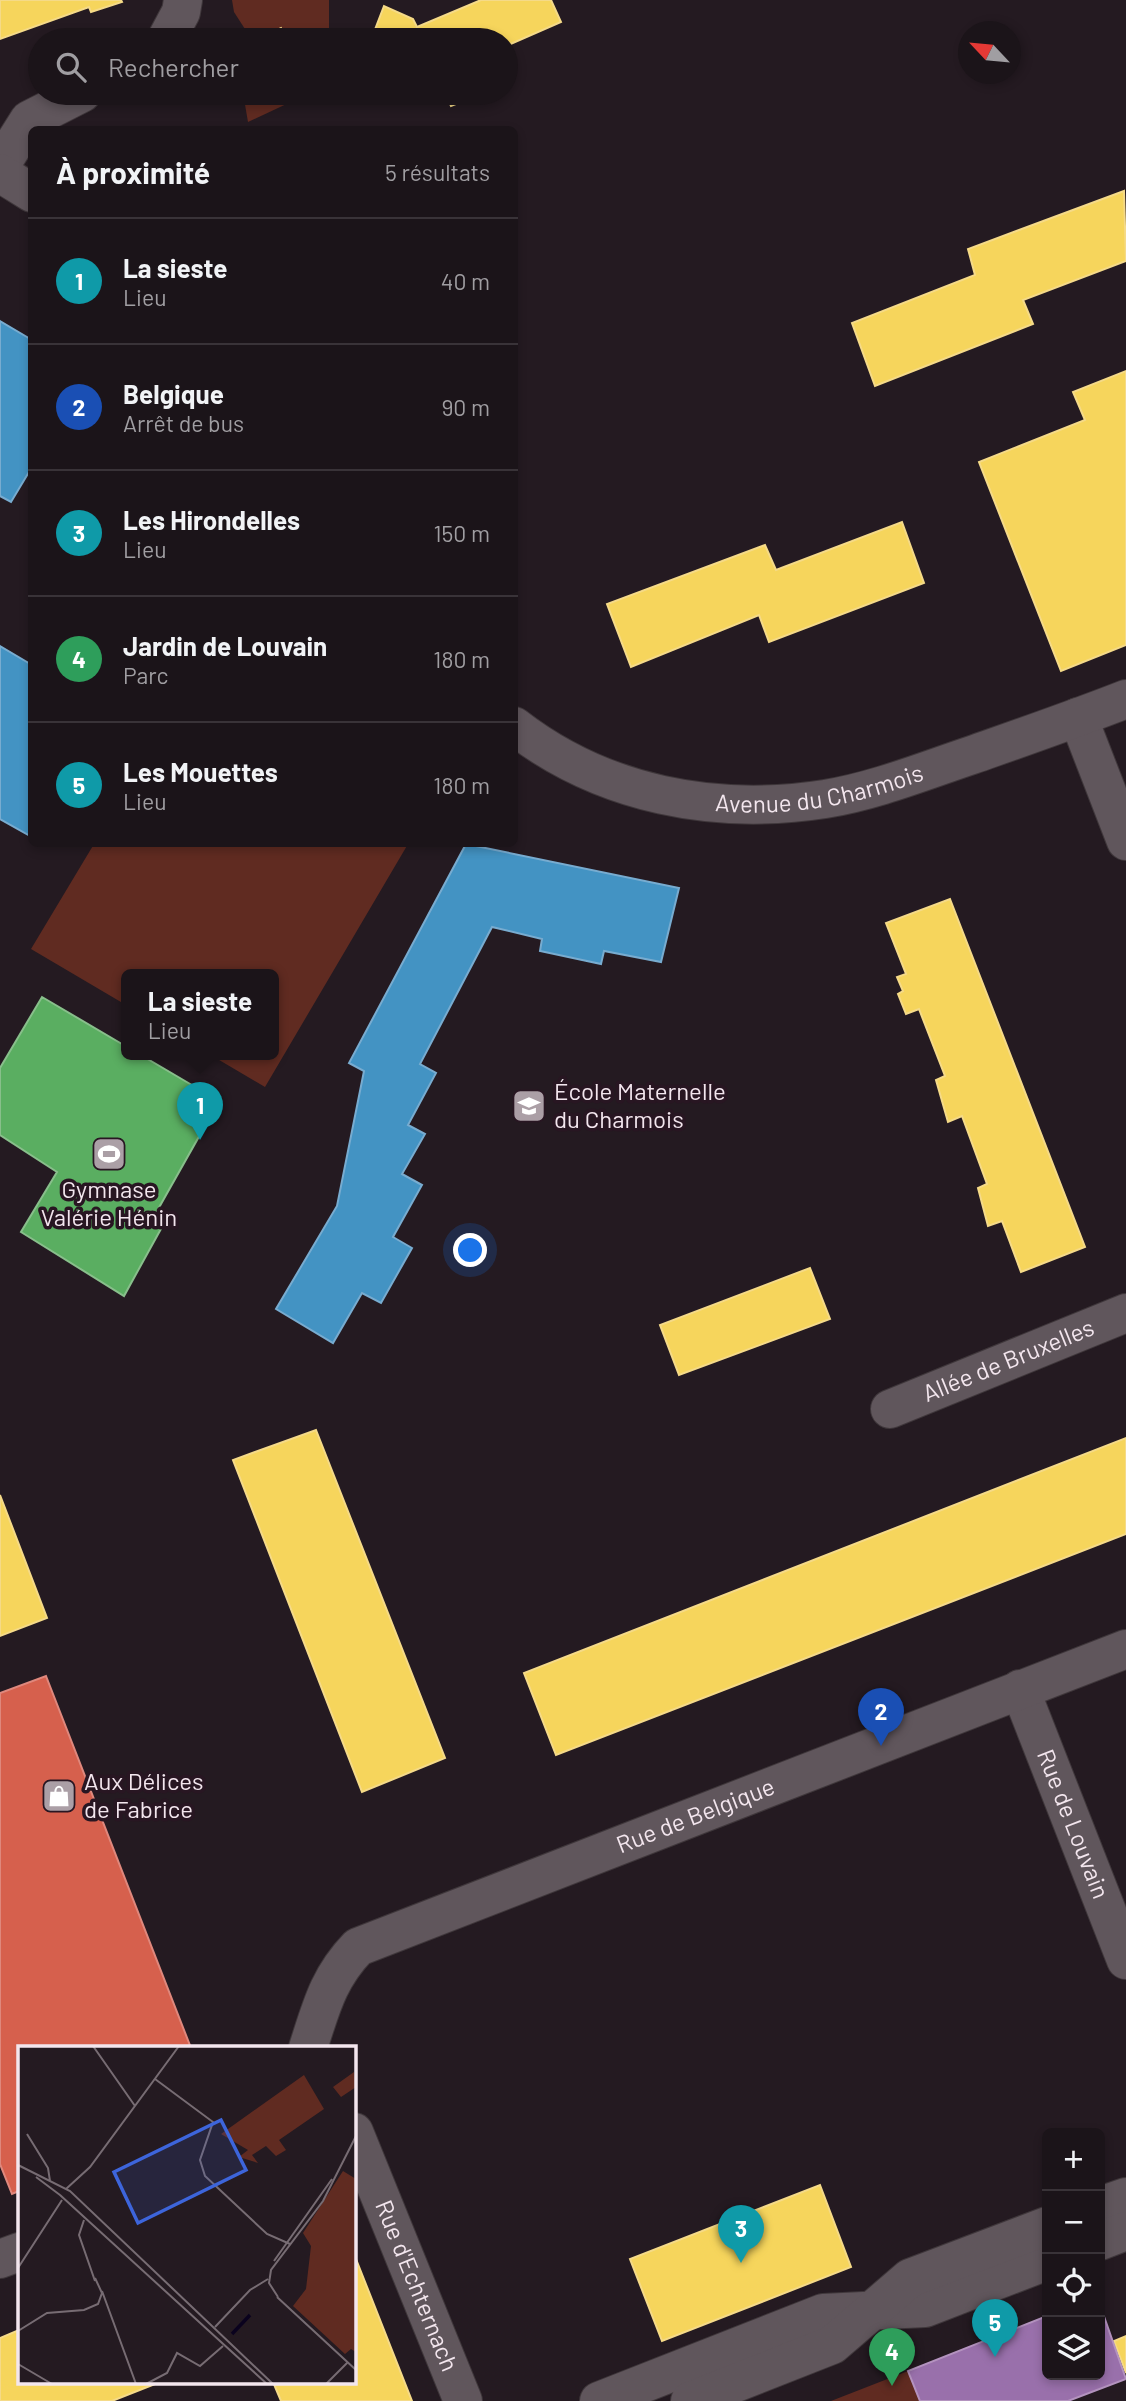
<!DOCTYPE html>
<html lang="fr">
<head>
<meta charset="utf-8">
<style>
	:root { --surface:#1b1419; --page:#241d22; --text:#f1f3f6; --muted:#a09ea2; --line:#393338; --accent:#0b8043 }
	body { margin:0; font-family:Barlow,sans-serif; background:var(--page); color:var(--text) }
	.controls { position:absolute; right:21px; bottom:21px; display:grid; overflow:hidden; border-radius:10px; box-shadow:0 4px 10px #0003 }
	.controls button { width:63px; height:63px; display:grid; place-items:center; padding:0; border:0; border-bottom:2px solid var(--line); background:var(--surface); color:var(--text); font:35px sans-serif }
	.compass { position:absolute; left:958px; top:21px; width:63px; height:63px; border-radius:50%; background:var(--surface); box-shadow:0 4px 10px #0003; rotate:296deg }
	.you { position:absolute; left:471px; top:1251px; width:24px; height:24px; margin:-18px; border:5px solid #fff; border-radius:50%; background:#1a73e8; box-shadow:0 0 0 10px #1a73e833 }
	.badge { display:grid; place-items:center; width:46px; height:46px; border-radius:50%; background:var(--accent); color:#fff; font-size:23px; font-weight:700 }
	.pin { position:absolute; translate:-50% -58px; filter:drop-shadow(0 2px 4px #0008) }
	.pin::after { content:''; position:absolute; top:37px; width:24px; height:21px; background:inherit; clip-path:polygon(0 0,100% 0,50% 100%) }
	.popup { position:absolute; left:121px; top:969px; width:158px; height:91px; box-sizing:border-box; display:grid; place-content:center; border-radius:10px; background:var(--surface); filter:drop-shadow(0 2px 5px #0005); font-size:23px; white-space:nowrap; color:var(--muted) }
	.popup b { font-size:26px; color:var(--text) }
	.popup::after { content:''; position:absolute; left:50%; top:100%; margin-left:-14px; border:14px solid transparent; border-top-color:var(--surface) }
	.list { margin:0; padding:0; list-style:none }
	h2 { display:flex; justify-content:space-between; align-items:center; height:91px; margin:0; padding:0 28px; font-size:30px }
	h2 small { font-size:23px; font-weight:400; color:var(--muted) }
	.list li { display:grid; grid-template-columns:46px 1fr auto; gap:21px; align-items:center; box-sizing:border-box; height:126px; padding:0 28px; border-top:2px solid var(--line) }
	.list b { display:block; font-size:26px; white-space:nowrap }
	.list p { margin:0; font-size:23px; white-space:nowrap; color:var(--muted) }
	.list em { font-size:23px; font-style:normal; color:var(--muted) }
	.icon { flex:none; width:38px; height:38px; fill:none; stroke:currentColor; stroke-width:2; stroke-linecap:round; stroke-linejoin:round }
	.map { position:relative; flex:none; width:1126px; height:2401px; overflow:hidden }
	.search { position:absolute; background:var(--surface); box-shadow:0 4px 10px #0003; left:28px; top:28px; width:490px; height:77px; display:flex; align-items:center; gap:18px; box-sizing:border-box; padding:0 24px; border-radius:38px; color:var(--muted); font-size:26px }
	.panel { position:absolute; background:var(--surface); box-shadow:0 4px 10px #0003; left:28px; top:126px; width:490px; height:721px; border-radius:10px }
	.map>svg:first-child { display:block }
</style>
</head>
<body>
<div class="map">
<svg width="1126" height="2401" viewBox="0 0 1126 2401">
	<rect width="100%" height="100%" fill="#241a21"/>
	<!-- green -->
	<g fill="#602b21">
		<polygon points="232,0 329,0 329,40 252,40 234,12"/>
		<polygon points="243,93 310,93 248,122"/>
		<polygon points="94,844 408,844 265,1087 209,1054 274,1054 274,974 127,974 126,1005 31,949"/>
		<polygon points="908,2371 920,2401 831,2401"/>
	</g>
	<!-- homes -->
	<g fill="#f6d55c" stroke="#f5da88" stroke-width="2">
		<polygon points="0,0 121,0 122,2 91,12 89,7 0,39"/>
		<polygon points="481,0 551,0 561,22 506,46 506,40 371,40 384,6 413,19 417,27"/>
		<polygon points="281,28 288,40 256,40"/>
		<polygon points="243,93 260,93 245,100"/>
		<polygon points="445,93 484,93 451,106"/>
		<polygon points="1124,191 1126,261 1023,300 1033,324 875,386 852,323 975,275 968,249"/>
		<polygon points="1126,371 1126,645 1061,671 979,462 1085,420 1073,392"/>
		<polygon points="902,522 924,583 769,642 759,615 631,667 607,604 765,545 776,570"/>
		<polygon points="950,899 1085,1247 1021,1272 1002,1221 988,1226 978,1188 987,1184 962,1116 948,1122 936,1080 945,1076 919,1009 906,1014 898,994 903,991 897,977 906,974 886,923"/>
		<polygon points="810,1268 830,1319 679,1375 660,1325"/>
		<polygon points="316,1430 445,1758 362,1792 233,1460"/>
		<polygon points="1126,1438 1126,1534 556,1755 524,1673"/>
		<polygon points="0,1495 47,1618 0,1636"/>
		<polygon points="820,2185 851,2267 662,2341 630,2259"/>
		<polygon points="354,2254 412,2401 281,2401 273,2382 354,2382"/>
		<polygon points="19,2330 19,2382 160,2382 112,2401 0,2401 0,2338"/>
		<polygon points="1126,2336 1126,2373 1114,2341"/>
	</g>
	<!-- shops -->
	<polygon fill="#d6604d" stroke="#df887d" stroke-width="2" points="46,1676 191,2048 19,2048 19,2191 12,2194 0,2164 0,1693"/>
	<!-- offices -->
	<polygon fill="#9970ab" stroke="#b493bf" stroke-width="2" points="1100,2305 1126,2379 1068,2401 920,2401 908,2371 1047,2316 1047,2375 1100,2375"/>
	<!-- schools -->
	<g fill="#4393c3" stroke="#78acd0" stroke-width="2">
		<polygon points="0,321 32,340 32,467 11,502 0,496"/>
		<polygon points="0,646 32,665 32,837 0,819"/>
		<polygon points="466,844 679,888 661,962 604,951 601,964 540,951 542,939 492,927 420,1064 436,1073 408,1125 425,1134 402,1174 422,1185 393,1237 412,1248 381,1303 362,1293 333,1343 276,1309 337,1206 364,1071 349,1063"/>
	</g>
	<!-- public -->
	<polygon fill="#5aae61" stroke="#88bf8b" stroke-width="2" points="42,997 127,1047 127,1054 139,1054 219,1101 152,1220 162,1227 124,1296 21,1232 57,1172 0,1135 0,1068"/>
	<g fill="none" stroke-linecap="round" stroke-linejoin="round">
		<defs>
			<g id="minor">
				<polyline points="166,40 181,12 183,0"/>
				<polyline points="0,166 29,120 82,93"/>
				<polyline points="0,173 32,193"/>
				<polyline points="1078,717 1126,841"/>
				<path id="s1" d="M 514,726 C 603,795 715,816 825,799 C 875,791 924,771 972,755 C 1023,737 1075,719 1126,699"/>
				<path id="s2" d="M 890,1409 L 1126,1313"/>
				<path id="s3" d="M 1020,1689 L 1126,1960"/>
				<path id="s4" d="M 308,2048 C 321,2008 328,1978 358,1947 L 1126,1649"/>
				<path id="s5" d="M 354,2132 L 463,2401"/>
				<polyline points="1100,2206 1126,2197"/>
				<polyline points="1100,2241 1126,2231"/>
				<polyline points="0,2259 19,2252"/>
				<polyline points="599,2401 823,2313 925,2308 1047,2261"/>
				<polyline points="690,2401 832,2345 910,2278 1047,2226"/>
			</g>
		</defs>
		<!-- minor casing -->
		<use href="#minor" stroke="#3f373b" stroke-width="40"/>
		<!-- minor -->
		<use href="#minor" stroke="#60565c" stroke-width="38"/>
	</g>
	<!-- icons -->
	<defs>
		<symbol id="school-square" viewBox="-11 -11 22 22"><rect x="-9" y="-9" width="18" height="18" rx="4" fill="#ab9fa6" stroke="#281622"/><path d="M0-5L7-2L0 1L-7-2ZM-4 1L0 2.5L4 1V4Q0 6-4 4Z" fill="#fff"/></symbol>
		<symbol id="stadium-square" viewBox="-11 -11 22 22"><rect x="-9" y="-9" width="18" height="18" rx="4" fill="#ab9fa6" stroke="#281622"/><path d="M0-5a6.5 5 0 1 0 0 10a6.5 5 0 1 0 0-10ZM-3.5-1.8h7v3.6h-7Z" fill="#fff"/></symbol>
		<symbol id="shop-square" viewBox="-11 -11 22 22"><rect x="-9" y="-9" width="18" height="18" rx="4" fill="#ab9fa6" stroke="#281622"/><path d="M-5-2.5h2.3a2.7 3.5 0 0 1 5.4 0H5L5.5 6h-11ZM-1.5-2.5h3a1.5 2.3 0 0 0-3 0Z" fill="#fff"/></symbol>
	</defs>
	<g fill-rule="evenodd">
		<use href="#school-square" x="510" y="1087" width="38" height="38"/>
		<use href="#stadium-square" x="90" y="1135" width="38" height="38"/>
		<use href="#shop-square" x="40" y="1777" width="38" height="38"/>
	</g>
	<g text-anchor="middle" stroke-width="7" stroke-linejoin="round" paint-order="stroke">
		<!-- street labels -->
		<g font-size="24" fill="#f3e6ee" stroke="#281622">
			<text dy="8" stroke="none"><textPath href="#s1" startOffset="324">Avenue du Charmois</textPath></text>
			<text dy="8" stroke="none"><textPath href="#s2" startOffset="128">Allée de Bruxelles</textPath></text>
			<text dy="8" stroke="none"><textPath href="#s4" startOffset="476">Rue de Belgique</textPath></text>
			<text dy="8" stroke="none"><textPath href="#s3" startOffset="145">Rue de Louvain</textPath></text>
			<text dy="8" stroke="none"><textPath href="#s5" startOffset="166">Rue d'Echternach</textPath></text>
		</g>
		<!-- poi labels -->
		<g font-size="24" fill="#f3e6ee" stroke="#281622" text-anchor="start">
			<text x="554" y="1100">École Maternelle<tspan x="554" dy="28">du Charmois</tspan></text>
			<text x="109" y="1198" text-anchor="middle">Gymnase<tspan x="109" dy="28">Valérie Hénin</tspan></text>
			<text x="84" y="1790">Aux Délices<tspan x="84" dy="28">de Fabrice</tspan></text>
		</g>
	</g>
	<!-- overview -->
	<g transform="translate(18 2046)">
		<rect width="338" height="338" fill="#241a21"/>
		<path d="M 336,26 L 338,41 L 323,51 L 315,41 ZM 286,29 L 306,63 L 261,94 L 268,104 L 258,110 L 248,100 L 234,109 L 240,117 L 221,111 L 230,104 L 203,88 ZM 325,125 L 338,133 L 338,306 L 333,303 L 327,308 L 275,260 L 288,243 L 293,200 L 285,187 Z" fill="#602b21"/>
		<path fill="none" stroke="#0a021e" stroke-width="3.5" d="M 214,288 L 232,269"/>
		<path fill="none" stroke="#776c73" stroke-width="2" d="M 75,0 L 117,60M 137,33 L 195,76 L 182,114 L 187,130 L 249,188 L 272,198M 9,88 L 30,122 L 32,135M 0,119 L 52,145 L 255,338M 18,131 L 42,149M 48,143 L 72,121 L 161,0M 42,149 L 249,338M 66,174 L 61,189 L 77,235M 256,215 L 314,133M 0,222 L 44,154M 84,245 L 118,338M 259,251 L 338,324M 260,251 L 251,237 L 253,224 L 305,155 L 338,90M 197,281 L 232,244 L 250,233M 0,285 L 29,267 L 66,264 L 80,258 L 84,247 L 77,232M 0,318 L 34,338M 128,338 L 149,327 L 159,307 L 182,320 L 205,300M 308,338 L 329,317"/>
		<path fill="#3d65db" fill-opacity="0.15" stroke="#3d65db" stroke-width="3.5" d="M 203,74 L 228,124 L 120,177 L 96,126 Z"/>
		<rect width="338" height="338" fill="none" stroke="#f3e6ee" stroke-width="3.5"/>
	</g>
</svg>
<div class="controls">
<button>+</button>
<button>−</button>
<button><svg class="icon" aria-label="locate" viewBox="0 0 24 24"><circle cx="12" cy="12" r="6"/><path d="M12 2v4M12 18v4M2 12h4M18 12h4"/></svg></button>
<button><svg class="icon" aria-label="layers" viewBox="0 0 24 24"><path d="M12 4l9 5-9 5-9-5zM3 14l9 5 9-5"/></svg></button>
</div>
<svg class="compass" viewBox="-18 -18 36 36"><path d="M0-13l5 13h-10z" fill="#e53935"/><path d="M0 13l5-13h-10z" fill="#a09ea2"/></svg>
<div class="you"></div>
<div class="pin badge" style="left:200px;top:1140px;background:#0f9aa8">1</div>
<div class="popup"><b>La sieste</b>Lieu</div>
<div class="pin badge" style="left:881px;top:1746px;background:#1a4fb4">2</div>
<div class="pin badge" style="left:741px;top:2263px;background:#0f9aa8">3</div>
<div class="pin badge" style="left:892px;top:2386px;background:#2e9e5b">4</div>
<div class="pin badge" style="left:995px;top:2357px;background:#0f9aa8">5</div>
<div class="search"><svg class="icon" aria-label="search" viewBox="0 0 24 24"><circle cx="10" cy="10" r="6"/><path d="M15 15l6 6"/></svg>Rechercher</div>
<section class="panel">
<h2>À proximité<small>5 résultats</small></h2>
<ul class="list">
<li><span class="badge" style="background:#0f9aa8">1</span><div><b>La sieste</b><p>Lieu</p></div><em>40 m</em></li>
<li><span class="badge" style="background:#1a4fb4">2</span><div><b>Belgique</b><p>Arrêt de bus</p></div><em>90 m</em></li>
<li><span class="badge" style="background:#0f9aa8">3</span><div><b>Les Hirondelles</b><p>Lieu</p></div><em>150 m</em></li>
<li><span class="badge" style="background:#2e9e5b">4</span><div><b>Jardin de Louvain</b><p>Parc</p></div><em>180 m</em></li>
<li><span class="badge" style="background:#0f9aa8">5</span><div><b>Les Mouettes</b><p>Lieu</p></div><em>180 m</em></li>
</ul>
</section>
</div>
</body>
</html>
